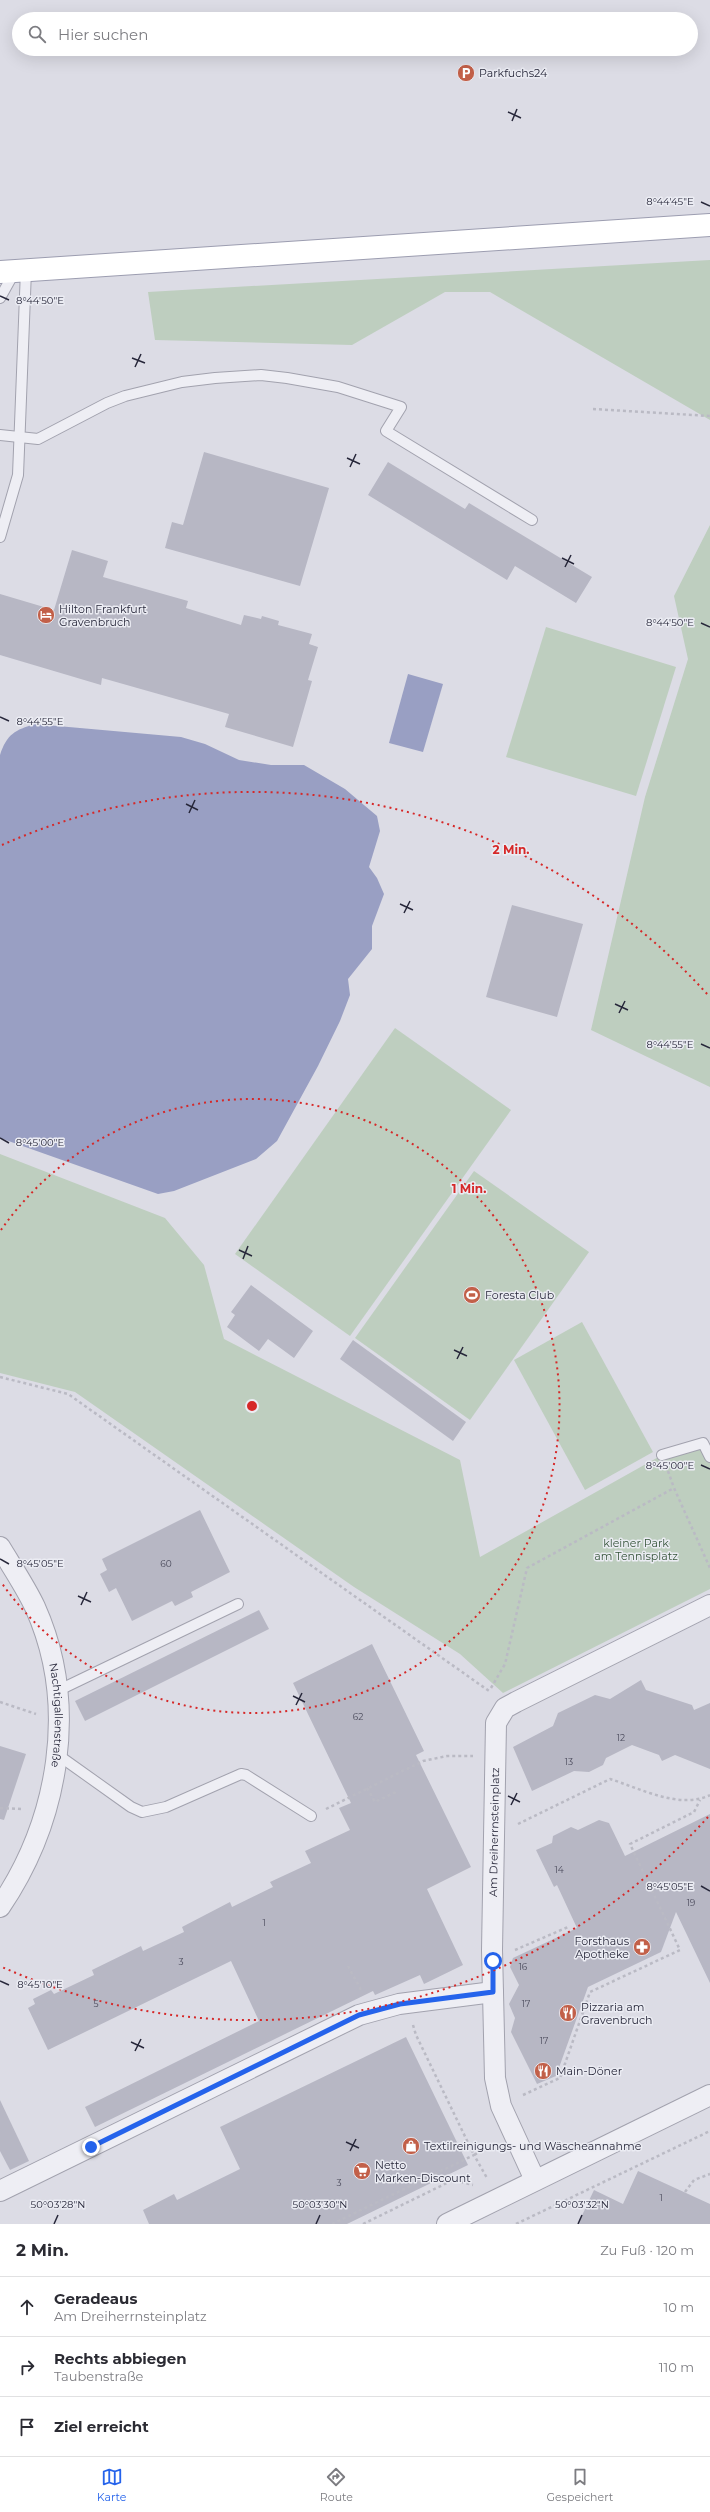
<!DOCTYPE html>
<html lang="de">
<head>
<meta charset="utf-8">
<style>
	:root { --surface:#fff; --page:#f2f2f3; --text:#2b2b33; --muted:#7c7c81; --line:#e1e1e2; --accent:#2563eb }
	body { margin:0; font-family:Montserrat,sans-serif; background:var(--page); color:var(--text) }
	.stop { position:absolute; width:12px; height:12px; margin:-9px; border:3px solid #2563eb; border-radius:50%; background:#fff }
	.stop.end { background:#2563eb; border-color:#fff; box-shadow:0 1px 4px #0008 }
	.list { margin:0; padding:0; list-style:none }
	h2 { display:flex; justify-content:space-between; align-items:center; height:52px; margin:0; padding:0 16px; font-size:17px }
	h2 small { font-size:13px; font-weight:400; color:var(--muted) }
	.list li { display:grid; grid-template-columns:26px 1fr auto; gap:12px; align-items:center; box-sizing:border-box; height:60px; padding:0 16px; border-top:1px solid var(--line) }
	.list b { display:block; font-size:15px; white-space:nowrap }
	.list p { margin:0; font-size:13px; white-space:nowrap; color:var(--muted) }
	.list em { font-size:13px; font-style:normal; color:var(--muted) }
	.icon { flex:none; width:22px; height:22px; fill:none; stroke:currentColor; stroke-width:2; stroke-linecap:round; stroke-linejoin:round }
	.map { position:relative; flex:none; width:710px; height:2224px; overflow:hidden }
	.search { position:absolute; background:var(--surface); box-shadow:0 4px 16px #0002; left:12px; right:12px; top:12px; height:44px; display:flex; align-items:center; gap:10px; box-sizing:border-box; padding:0 14px; border-radius:22px; color:var(--muted); font-size:15px }
	.sheet { height:232px; background:var(--surface) }
	nav { display:flex; justify-content:space-around; align-items:center; box-sizing:border-box; height:56px; border-top:1px solid var(--line); background:var(--surface); font-size:11px; color:var(--muted) }
	nav a { display:grid; justify-items:center; gap:2px }
	nav .on { color:var(--accent) }
	.map>svg:first-child { display:block }
</style>
</head>
<body>
<div class="map">
<svg width="710" height="2224" viewBox="0 0 710 2224">
	<rect width="100%" height="100%" fill="#dcdce5"/>
	<!-- green -->
	<g fill="#becebf">
		<polygon points="710,260 710,420 490,292 445,292 352,345 155,340 148,292"/>
		<polygon points="710,525 710,1087 591,1030 645,797 688,659 674,596"/>
		<polygon points="546,627 676,667 636,796 506,757"/>
		<polygon points="395,1028 511,1110 350,1336 235,1254"/>
		<polygon points="0,1154 165,1218 204,1265 224,1339 460,1460 480,1557 662,1455 703,1443 710,1457 710,1589 503,1693 460,1654 354,1587 75,1392 0,1373"/>
		<polygon points="474,1171 589,1252 470,1420 355,1338"/>
		<polygon points="582,1322 653,1452 585,1490 514,1360"/>
	</g>
	<!-- water -->
	<g fill="#999fc3">
		<polygon points="408,674 443,684 423,752 389,743"/>
		<path d="M 35,724 L 181,737 L 205,744 L 239,760 L 271,765 L 304,765 L 345,789 L 377,816 L 380,831 L 369,867 L 377,878 L 384,894 L 372,926 L 372,949 L 348,979 L 350,995 L 340,1021 L 318,1066 L 277,1141 L 256,1159 L 174,1191 L 158,1194 L 0,1138 L 0,755 C 7,734 15,730 35,724 Z"/>
	</g>
	<!-- building -->
	<g fill="#b7b7c4">
		<polygon points="204,452 329,488 300,586 165,548 172,522 183,525"/>
		<polygon points="388,462 465,509 469,503 592,577 576,603 515,566 507,580 368,495"/>
		<polygon points="72,550 108,561 103,577 188,601 186,608 241,625 244,615 261,619 262,616 279,621 278,625 312,634 309,644 318,647 308,680 312,681 293,747 225,727 229,714 102,678 101,685 0,655 0,594 54,610"/>
		<polygon points="512,905 583,924 557,1017 486,997"/>
		<polygon points="251,1285 313,1331 294,1358 268,1339 259,1351 227,1327 235,1315 231,1312"/>
		<polygon points="353,1340 466,1422 453,1441 340,1359"/>
		<polygon points="200,1510 230,1572 191,1592 193,1597 175,1606 172,1601 132,1621 116,1588 109,1592 100,1574 107,1570 102,1559"/>
		<polygon points="259,1610 269,1629 85,1721 75,1701"/>
		<polygon points="372,1644 424,1751 416,1755 471,1867 427,1889 463,1965 424,1984 420,1975 375,1995 373,1991 95,2127 85,2107 259,2021 231,1961 48,2050 28,2008 35,2004 33,1999 51,1990 54,1994 94,1975 92,1970 141,1946 143,1951 184,1932 182,1927 230,1902 232,1907 273,1887 270,1882 311,1863 305,1851 350,1830 339,1808 351,1803 293,1683"/>
		<polygon points="641,1680 646,1690 692,1705 694,1710 710,1703 710,1769 675,1755 662,1761 659,1755 632,1745 606,1758 603,1765 589,1772 574,1771 532,1791 513,1747 553,1726 558,1713 595,1695 610,1699"/>
		<polygon points="0,1746 26,1754 4,1820 0,1819"/>
		<polygon points="710,1814 710,1983 676,1912 661,1952 588,1987 556,2076 537,2084 511,2032 515,2018 509,2004 519,1985 510,1967 513,1958 577,1928 557,1885 554,1887 536,1850 552,1843 553,1836 571,1827 578,1830 599,1820 609,1823 625,1856"/>
		<polygon points="406,2037 468,2165 347,2224 149,2224 143,2210 174,2194 177,2200 240,2169 220,2127"/>
		<polygon points="0,2100 29,2161 10,2170 0,2151"/>
		<polygon points="638,2171 710,2204 710,2224 578,2224 594,2190 623,2204"/>
	</g>
	<g fill="none" stroke-linecap="round" stroke-linejoin="round">
		<defs>
			<g id="lane">
				<polyline points="0,298 15,271"/>
				<polyline points="0,435 38,439 107,403 125,396 182,382 215,378 261,375 287,378 338,387 401,407 386,431 532,520"/>
				<polyline points="0,537 18,475 26,270"/>
				<polyline points="662,1455 703,1443 710,1457"/>
				<polyline points="55,1692 238,1604"/>
				<polyline points="58,1755 131,1807 142,1812 166,1807 241,1774 246,1775 311,1816"/>
			</g>
			<g id="street">
				<path id="s1" d="M 0,1547 C 12,1567 25,1586 35,1607 C 79,1705 59,1820 0,1907"/>
				<path id="s2" d="M 535,2180 L 501,2106 L 495,2078 L 492,1950 L 496,1723 L 505,1708 L 516,1702 L 710,1605"/>
				<polyline points="0,2191 359,2015 399,2004 493,1992"/>
				<polyline points="447,2224 710,2095"/>
			</g>
			<polyline id="primary" points="0,272 710,225"/>
		</defs>
		<!-- lane casing -->
		<use href="#lane" stroke="#a2a2ae" stroke-width="12"/>
		<!-- street casing -->
		<use href="#street" stroke="#a2a2ae" stroke-width="22"/>
		<!-- primary casing -->
		<use href="#primary" stroke="#9c9db0" stroke-width="24"/>
		<!-- path -->
		<g stroke="#babac4" stroke-width="2.5" stroke-dasharray="3 3" stroke-linecap="butt">
			<polyline points="593,409 710,416"/>
			<polyline points="0,1377 68,1394 489,1691"/>
			<polyline points="668,1471 674,1488"/>
			<polyline points="491,1688 505,1664 527,1568 674,1488 710,1568"/>
			<polyline points="0,1702 36,1714"/>
			<polyline points="367,1788 375,1802 398,1791"/>
			<polyline points="0,1808 21,1809"/>
			<polyline points="326,1809 423,1761 447,1756 473,1756"/>
			<path d="M 518,1824 L 610,1779 C 639,1788 680,1810 710,1795"/>
			<polyline points="515,1950 568,1927"/>
			<polyline points="348,1966 361,1990"/>
			<polyline points="413,2025 416,2035 474,2155 493,2145"/>
			<polyline points="523,2095 560,2078 590,1992 680,1950 630,1844 694,1812 700,1800"/>
			<polyline points="685,2192 694,2180 710,2174"/>
			<polyline points="332,2224 474,2155 487,2178"/>
			<polyline points="363,2224 453,2180 473,2185"/>
			<polyline points="516,2224 710,2131"/>
		</g>
		<!-- lane -->
		<use href="#lane" stroke="#eeeef4" stroke-width="10"/>
		<!-- street -->
		<use href="#street" stroke="#eeeef4" stroke-width="20"/>
		<!-- primary -->
		<use href="#primary" stroke="#fff" stroke-width="22"/>
	</g>
	<g fill="none" stroke-linecap="round" stroke-linejoin="round">
		<!-- route -->
		<polyline stroke="#2563eb" stroke-width="5" points="91,2147 359,2015 400,2004 493,1992 493,1961"/>
	</g>
	<!-- ticks -->
	<path fill="none" stroke="#27273a" stroke-width="1.5" d="M 508,112 L 521,118M 512,121 L 517,109M 701,202 L 710,206M 0,296 L 9,300M 132,358 L 145,363M 135,367 L 141,354M 347,458 L 360,464M 350,467 L 356,454M 562,558 L 574,564M 565,567 L 571,555M 701,623 L 710,627M 0,717 L 9,721M 186,804 L 198,810M 189,813 L 195,800M 400,904 L 413,910M 404,913 L 410,901M 615,1004 L 628,1010M 619,1013 L 625,1001M 701,1044 L 710,1048M 0,1138 L 9,1143M 239,1250 L 252,1256M 243,1259 L 248,1246M 454,1350 L 467,1356M 457,1359 L 463,1347M 701,1465 L 710,1469M 0,1559 L 9,1564M 78,1596 L 91,1602M 81,1605 L 87,1592M 293,1696 L 305,1702M 296,1705 L 302,1693M 508,1796 L 520,1802M 511,1805 L 517,1793M 701,1886 L 710,1891M 0,1981 L 9,1985M 131,2042 L 144,2048M 135,2051 L 141,2039M 346,2142 L 359,2148M 350,2151 L 356,2139M 54,2224 L 58,2215M 316,2224 L 320,2215M 578,2224 L 582,2215"/>
	<!-- distance rings -->
	<g fill="none" stroke="#d62828" stroke-width="2" stroke-dasharray="2 4">
		<path d="M1 1230A307 307 0 1 1 1 1582"/>
		<path d="M708 1817A614 614 0 0 1 2 1967M2 845A614 614 0 0 1 708 995"/>
	</g>
	<!-- icons -->
	<defs>
		<symbol id="parking-disc" viewBox="-11 -11 22 22"><circle r="9.5" fill="#c26049" stroke="#ebecf3"/><path d="M-3.5-5.5H1a3.5 3.5 0 0 1 0 7H-1V5.5H-3.5ZM-1-3.4V-.6H.8a1.4 1.4 0 0 0 0-2.8Z" fill="#fff"/></symbol>
		<symbol id="hotel-disc" viewBox="-11 -11 22 22"><circle r="9.5" fill="#c26049" stroke="#ebecf3"/><path d="M-6-4.5h1.5V1H6V5H4.5V3h-9V5H-6ZM-4 0a1.8 1.8 0 1 1 3.6 0ZM.5 0V-2.5h3Q6-2.5 6 0Z" fill="#fff"/></symbol>
		<symbol id="stadium-disc" viewBox="-11 -11 22 22"><circle r="9.5" fill="#c26049" stroke="#ebecf3"/><path d="M0-5a6.5 5 0 1 0 0 10a6.5 5 0 1 0 0-10ZM-3.5-1.8h7v3.6h-7Z" fill="#fff"/></symbol>
		<symbol id="pharmacy-disc" viewBox="-11 -11 22 22"><circle r="9.5" fill="#c26049" stroke="#ebecf3"/><path d="M-2-6h4v4h4v4h-4v4h-4v-4h-4v-4h4Z" fill="#fff"/></symbol>
		<symbol id="restaurant-disc" viewBox="-11 -11 22 22"><circle r="9.5" fill="#c26049" stroke="#ebecf3"/><path d="M-5-6h1v4h1v-4h1v4h1v-4h1v5L-1.5 .5V6h-2V.5L-5-1ZM5-6V6H3V1.5H1.5Q1.5-4 5-6Z" fill="#fff"/></symbol>
		<symbol id="shop-disc" viewBox="-11 -11 22 22"><circle r="9.5" fill="#c26049" stroke="#ebecf3"/><path d="M-5-2.5h2.3a2.7 3.5 0 0 1 5.4 0H5L5.5 6h-11ZM-1.5-2.5h3a1.5 2.3 0 0 0-3 0Z" fill="#fff"/></symbol>
		<symbol id="supermarket-disc" viewBox="-11 -11 22 22"><circle r="9.5" fill="#c26049" stroke="#ebecf3"/><path d="M-6-5.5h2.5l.6 2H6L4.5 2H-2.5L-4.4-4H-6ZM-1.5 3.2a1.3 1.3 0 1 0 .1 0ZM3 3.2a1.3 1.3 0 1 0 .1 0Z" fill="#fff"/></symbol>
	</defs>
	<g fill-rule="evenodd">
		<use href="#parking-disc" x="456" y="63" width="20" height="20"/>
		<use href="#hotel-disc" x="36" y="605" width="20" height="20"/>
		<use href="#stadium-disc" x="462" y="1285" width="20" height="20"/>
		<use href="#pharmacy-disc" x="632" y="1937" width="20" height="20"/>
		<use href="#restaurant-disc" x="558" y="2003" width="20" height="20"/>
		<use href="#restaurant-disc" x="533" y="2061" width="20" height="20"/>
		<use href="#shop-disc" x="401" y="2136" width="20" height="20"/>
		<use href="#supermarket-disc" x="352" y="2161" width="20" height="20"/>
	</g>
	<g text-anchor="middle" stroke-width="3" stroke-linejoin="round" paint-order="stroke">
		<!-- number labels -->
		<g font-size="9" fill="#4b4b5c">
			<text x="166" y="1567">60</text>
			<text x="358" y="1720">62</text>
			<text x="621" y="1741">12</text>
			<text x="569" y="1765">13</text>
			<text x="559" y="1873">14</text>
			<text x="691" y="1906">19</text>
			<text x="264" y="1926">1</text>
			<text x="181" y="1965">3</text>
			<text x="523" y="1970">16</text>
			<text x="96" y="2007">5</text>
			<text x="526" y="2007">17</text>
			<text x="544" y="2044">17</text>
			<text x="339" y="2186">3</text>
			<text x="661" y="2201">1</text>
		</g>
		<!-- poi labels -->
		<g font-size="11" fill="#27273a" stroke="#ebecf3" text-anchor="start">
			<text x="479" y="77">Parkfuchs24</text>
			<text x="59" y="613">Hilton Frankfurt<tspan x="59" dy="13">Gravenbruch</tspan></text>
			<text x="485" y="1299">Foresta Club</text>
			<text x="629" y="1945" text-anchor="end">Forsthaus<tspan x="629" dy="13">Apotheke</tspan></text>
			<text x="581" y="2011">Pizzaria am<tspan x="581" dy="13">Gravenbruch</tspan></text>
			<text x="556" y="2075">Main-Döner</text>
			<text x="424" y="2150">Textilreinigungs- und Wäscheannahme</text>
			<text x="375" y="2169">Netto<tspan x="375" dy="13">Marken-Discount</tspan></text>
		</g>
		<!-- park labels -->
		<g font-size="11" fill="#36543a" stroke="#ebecf3">
			<text x="636" y="1547">kleiner Park<tspan x="636" dy="13">am Tennisplatz</tspan></text>
		</g>
		<!-- street labels -->
		<g font-size="11" fill="#27273a" stroke="#ebecf3">
			<text dy="4" stroke="none"><textPath href="#s1" startOffset="181">Nachtigallenstraße</textPath></text>
			<text dy="4" stroke="none"><textPath href="#s2" startOffset="356">Am Dreiherrnsteinplatz</textPath></text>
		</g>
	</g>
	<g font-size="10" text-anchor="middle" fill="#27273a" stroke="#ebecf3" stroke-width="3" stroke-linejoin="round" paint-order="stroke">
		<text x="670" y="205">8°44'45"E</text>
		<text x="40" y="304">8°44'50"E</text>
		<text x="670" y="626">8°44'50"E</text>
		<text x="40" y="725">8°44'55"E</text>
		<text x="670" y="1048">8°44'55"E</text>
		<text x="40" y="1146">8°45'00"E</text>
		<text x="670" y="1469">8°45'00"E</text>
		<text x="40" y="1567">8°45'05"E</text>
		<text x="670" y="1890">8°45'05"E</text>
		<text x="40" y="1988">8°45'10"E</text>
		<text x="58" y="2208">50°03'28"N</text>
		<text x="320" y="2208">50°03'30"N</text>
		<text x="582" y="2208">50°03'32"N</text>
	</g>
	<circle cx="252" cy="1406" r="6" fill="#d62828" stroke="#ebecf3" stroke-width="2"/>
	<g font-size="12" text-anchor="middle" font-weight="bold" fill="#d62828" stroke="#ebecf3" stroke-width="3" stroke-linejoin="round" paint-order="stroke">
		<text x="511" y="854">2 Min.</text>
		<text x="469" y="1193">1 Min.</text>
	</g>
</svg>
<div class="stop" style="left:493px;top:1961px"></div>
<div class="stop end" style="left:91px;top:2147px"></div>
<div class="search"><svg class="icon" aria-label="search" viewBox="0 0 24 24"><circle cx="10" cy="10" r="6"/><path d="M15 15l6 6"/></svg>Hier suchen</div>
</div>
<section class="sheet">
<h2>2 Min.<small>Zu Fuß · 120 m</small></h2>
<ul class="list">
<li><svg class="icon" aria-label="ahead" viewBox="0 0 24 24"><path d="M12 20V5M6 11l6-6 6 6"/></svg><div><b>Geradeaus</b><p>Am Dreiherrnsteinplatz</p></div><em>10 m</em></li>
<li><svg class="icon" aria-label="right" viewBox="0 0 24 24"><path d="M7 20v-9h11M14 6l5 5-5 5"/></svg><div><b>Rechts abbiegen</b><p>Taubenstraße</p></div><em>110 m</em></li>
<li><svg class="icon" aria-label="arrive" viewBox="0 0 24 24"><path d="M6 21V4h12l-3 4 3 4H6"/></svg><div><b>Ziel erreicht</b></div></li>
</ul>
</section>
<nav>
<a class="on"><svg class="icon" aria-label="map" viewBox="0 0 24 24"><path d="M3 6l6-2 6 2 6-2v14l-6 2-6-2-6 2zM9 4v14M15 6v14"/></svg>Karte</a>
<a><svg class="icon" aria-label="directions" viewBox="0 0 24 24"><path d="M12 3l9 9-9 9-9-9zM9 14v-3h6M13 9l2 2-2 2"/></svg>Route</a>
<a><svg class="icon" aria-label="saved" viewBox="0 0 24 24"><path d="M7 4h10v16l-5-4-5 4z"/></svg>Gespeichert</a>
</nav>
</body>
</html>
